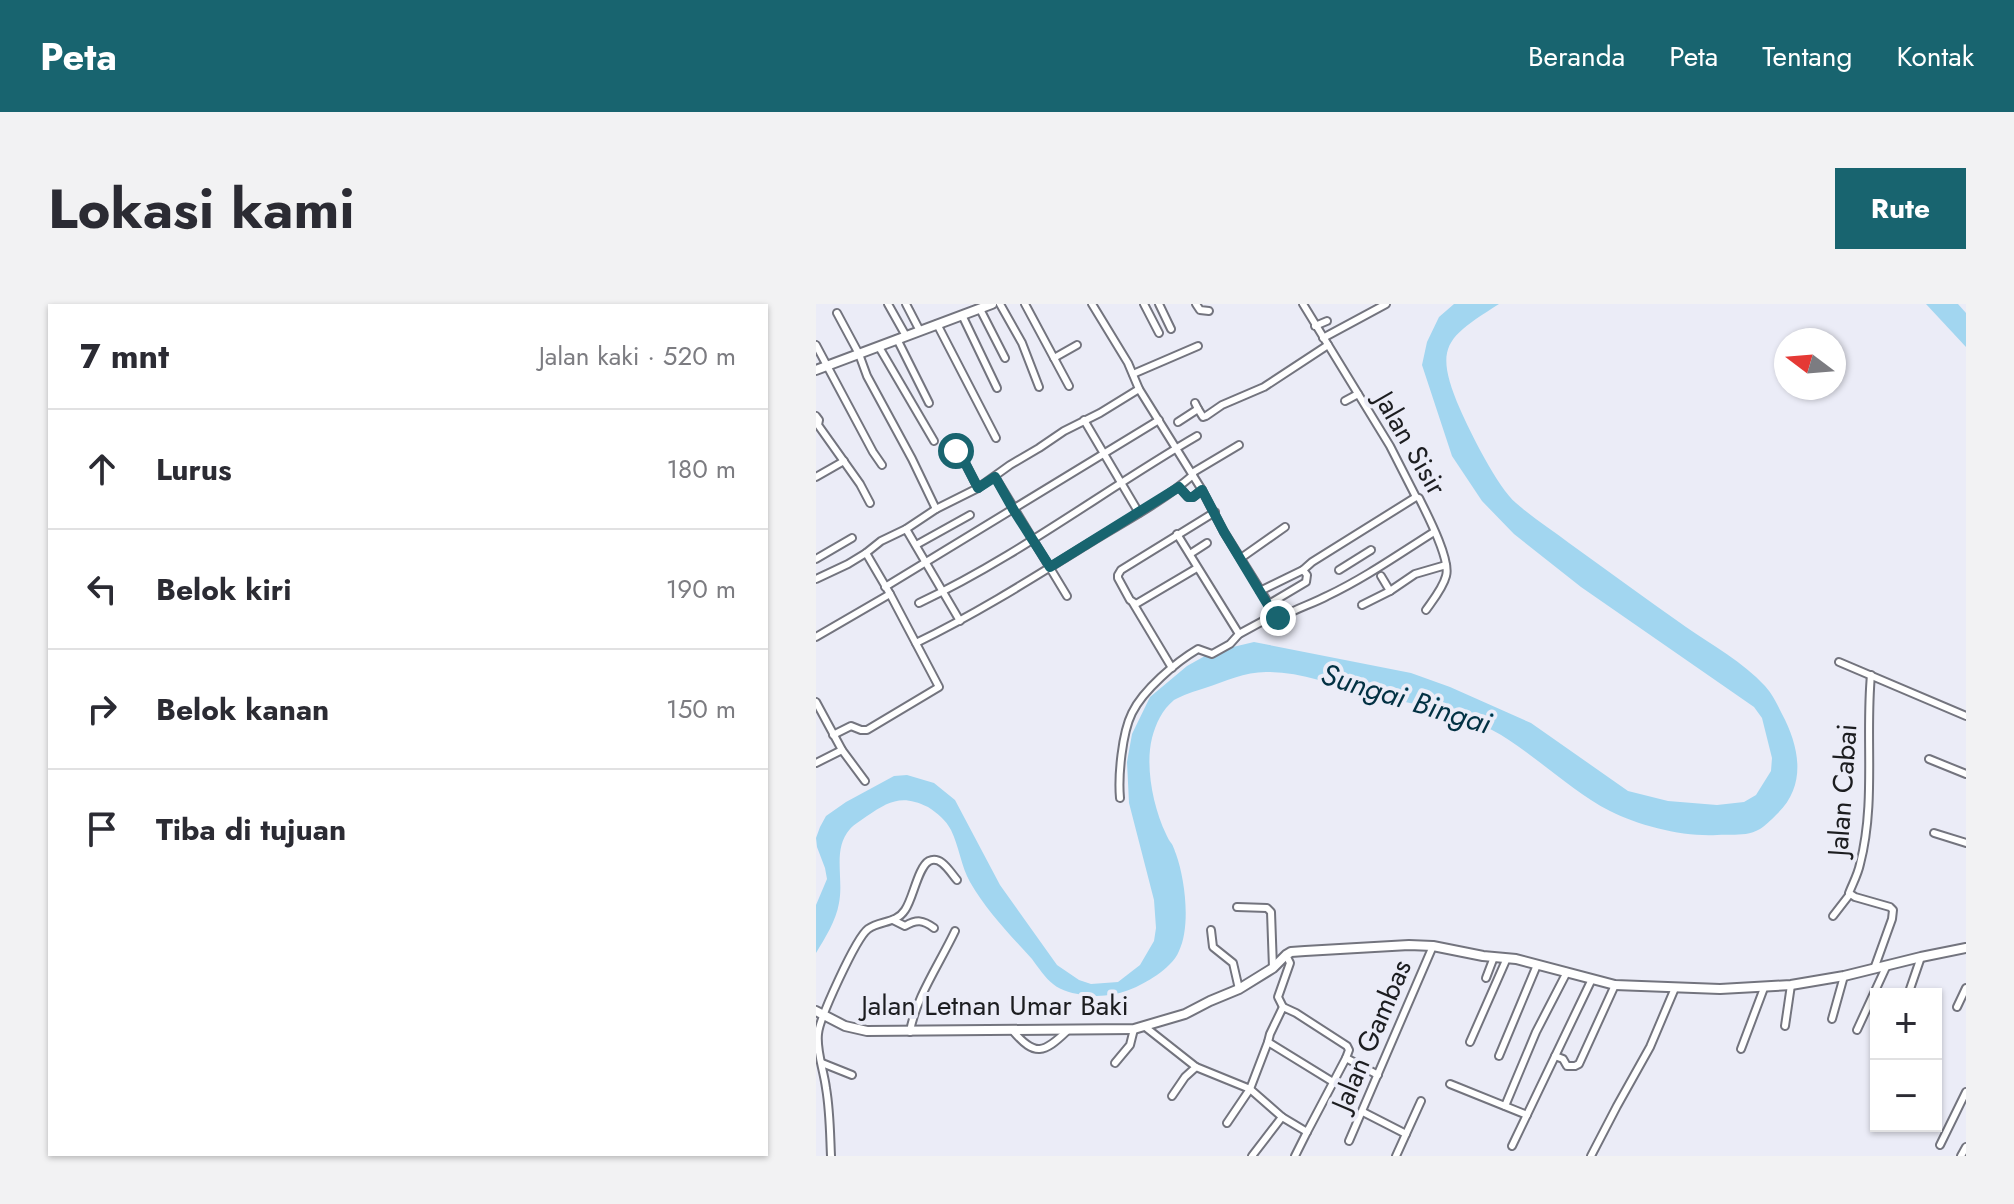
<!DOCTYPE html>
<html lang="id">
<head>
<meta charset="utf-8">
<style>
	:root { --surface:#fff; --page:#f2f2f3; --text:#2b2b33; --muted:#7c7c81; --line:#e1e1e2; --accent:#18646f }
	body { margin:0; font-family:Jost,sans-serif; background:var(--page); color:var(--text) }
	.controls { position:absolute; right:24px; bottom:24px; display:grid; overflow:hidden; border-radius:0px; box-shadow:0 2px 6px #0004 }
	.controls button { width:72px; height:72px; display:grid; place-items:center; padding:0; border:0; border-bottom:2px solid var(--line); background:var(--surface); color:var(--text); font:40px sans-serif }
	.compass { position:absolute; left:958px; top:24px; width:72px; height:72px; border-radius:50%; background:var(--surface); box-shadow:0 2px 6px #0004; rotate:286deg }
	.stop { position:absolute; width:24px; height:24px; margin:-18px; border:6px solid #18646f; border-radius:50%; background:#fff }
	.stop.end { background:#18646f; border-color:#fff; box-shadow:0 2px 8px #0008 }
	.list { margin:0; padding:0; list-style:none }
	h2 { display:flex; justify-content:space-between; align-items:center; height:104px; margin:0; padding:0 32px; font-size:34px }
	h2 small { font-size:26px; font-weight:400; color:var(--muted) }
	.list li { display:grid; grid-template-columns:52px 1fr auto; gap:24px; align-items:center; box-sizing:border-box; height:120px; padding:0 32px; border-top:2px solid var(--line) }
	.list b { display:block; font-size:30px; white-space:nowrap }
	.list em { font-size:26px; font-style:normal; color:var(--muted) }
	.icon { flex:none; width:44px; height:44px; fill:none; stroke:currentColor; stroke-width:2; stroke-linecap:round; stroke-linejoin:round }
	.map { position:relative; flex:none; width:1150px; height:852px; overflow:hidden; border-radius:0px }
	header { display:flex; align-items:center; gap:48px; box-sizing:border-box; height:112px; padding:0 40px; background:var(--accent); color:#fff }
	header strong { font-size:38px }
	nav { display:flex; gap:44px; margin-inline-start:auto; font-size:28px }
	.intro { display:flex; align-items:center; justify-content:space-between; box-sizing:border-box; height:192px; padding:0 48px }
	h1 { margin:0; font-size:56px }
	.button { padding:20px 36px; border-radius:0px; background:var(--accent); color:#fff; font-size:28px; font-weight:700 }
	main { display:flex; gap:48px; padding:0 48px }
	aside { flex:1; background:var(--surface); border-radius:0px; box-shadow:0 2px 6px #0004 }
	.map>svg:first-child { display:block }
</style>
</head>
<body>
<header>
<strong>Peta</strong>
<nav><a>Beranda</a><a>Peta</a><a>Tentang</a><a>Kontak</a></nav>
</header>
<div class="intro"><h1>Lokasi kami</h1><a class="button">Rute</a></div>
<main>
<aside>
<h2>7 mnt<small>Jalan kaki · 520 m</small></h2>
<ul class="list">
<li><svg class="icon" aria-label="ahead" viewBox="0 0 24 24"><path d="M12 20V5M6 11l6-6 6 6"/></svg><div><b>Lurus</b></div><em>180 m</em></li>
<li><svg class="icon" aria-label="left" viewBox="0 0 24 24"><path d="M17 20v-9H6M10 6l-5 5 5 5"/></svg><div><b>Belok kiri</b></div><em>190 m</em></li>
<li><svg class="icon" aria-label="right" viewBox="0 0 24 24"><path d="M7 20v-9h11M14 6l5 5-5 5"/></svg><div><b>Belok kanan</b></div><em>150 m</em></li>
<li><svg class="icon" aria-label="arrive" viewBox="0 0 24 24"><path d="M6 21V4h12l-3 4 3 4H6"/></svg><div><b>Tiba di tujuan</b></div></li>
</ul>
</aside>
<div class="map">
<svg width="1150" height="852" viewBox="0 0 1150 852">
	<rect width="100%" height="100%" fill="#ebecf7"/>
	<!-- water -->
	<g fill="#a2d6f0">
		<path d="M 638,0 L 683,0 C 630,34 617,42 644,105 C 654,128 682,184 700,199 C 717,214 736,226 753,239 C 792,267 830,295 870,323 C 896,341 927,358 949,382 C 957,391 961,400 966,410 C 984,444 991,482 960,511 C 955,516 949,522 944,525 C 930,533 915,530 901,531 C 868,533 823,522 794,507 C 768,494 745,474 722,457 C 707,446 692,434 676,426 C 636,406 592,399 549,389 C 518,381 485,368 453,368 C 431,367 410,377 389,384 C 379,387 367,391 358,396 C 346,406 340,419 336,434 C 329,462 337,503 350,530 C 356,543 355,535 360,550 C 369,575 375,622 363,647 C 359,657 349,665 341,671 C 319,686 295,695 268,691 C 259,690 245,687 237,680 C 229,674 222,663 216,655 C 194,631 170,606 154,578 C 145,562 143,542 135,526 C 130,516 121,509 112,503 C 86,490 73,497 51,512 C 47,515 37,521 34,525 C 16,545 28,575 23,599 C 20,617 9,634 0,649 L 0,601 L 11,575 L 9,564 L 1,543 L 0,534 L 4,523 L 10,512 L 30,498 L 78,472 L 91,471 L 118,479 L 139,496 L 184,581 L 241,661 L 263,676 L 275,680 L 302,678 L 324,661 L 338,637 L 340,624 L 338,596 L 313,499 L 311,458 L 316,430 L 334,393 L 371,362 L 396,348 L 438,338 L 595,369 L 634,383 L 715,419 L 812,487 L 852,497 L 901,501 L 928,498 L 940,491 L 955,467 L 956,454 L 946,414 L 938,403 L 765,283 L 698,230 L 666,197 L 636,152 L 606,61 L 611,38 L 623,13 Z"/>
		<polygon points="1110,0 1142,0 1150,9 1150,43"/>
	</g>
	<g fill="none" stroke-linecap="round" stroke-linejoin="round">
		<defs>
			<g id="street">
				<polyline points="72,0 90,32"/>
				<polyline points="90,0 104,27"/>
				<polyline points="184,0 206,39 223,83"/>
				<polyline points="209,0 253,82"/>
				<polyline points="276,0 312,59 323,85 386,186 408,228 453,300 458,311"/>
				<polyline points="328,0 343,29"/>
				<polyline points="343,0 355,25"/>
				<polyline points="380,0 384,6 393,7"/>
				<path d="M 487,0 L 574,142 L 600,193 L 603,194 C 611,210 635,256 630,272 C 627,284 617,296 610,306"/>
				<polyline points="164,5 189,54"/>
				<polyline points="21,9 43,50 51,72 96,155 120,205"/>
				<polyline points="146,11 181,84"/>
				<polyline points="121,20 180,134"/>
				<polyline points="499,22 511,17"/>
				<polyline points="507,34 570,0"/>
				<polyline points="81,35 113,99"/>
				<polyline points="0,41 57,148 66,161"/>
				<polyline points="63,43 118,137"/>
				<polyline points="238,54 261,41"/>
				<polyline points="317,70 382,42"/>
				<polyline points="529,97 542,90"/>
				<polyline points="382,105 387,113 390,112 406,101 448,83 512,41"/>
				<polyline points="0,112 3,116 2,121 44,180 54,199"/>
				<polyline points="268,116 323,209"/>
				<polyline points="362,118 382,105 379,99"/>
				<polyline points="133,150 140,147 145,151 162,184"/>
				<polyline points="376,169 423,141"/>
				<polyline points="0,173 28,157"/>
				<polyline points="179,173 251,292"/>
				<polyline points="363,183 372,193 377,193 386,186"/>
				<polyline points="90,225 144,317"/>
				<polyline points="361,230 423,330"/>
				<polyline points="100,241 154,211"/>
				<polyline points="374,250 391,239"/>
				<polyline points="425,254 469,223"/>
				<polyline points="0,255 36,234"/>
				<polyline points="381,264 320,300 314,296 302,274 302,271 305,266 399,208"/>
				<polyline points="523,266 555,246"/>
				<polyline points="565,272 574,287 599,270 630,261"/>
				<polyline points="0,275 32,260 50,249 65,237 90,225 120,205 162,184 194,161 223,144 248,127 284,109 323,85"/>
				<polyline points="69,283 343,116"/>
				<polyline points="444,287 487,266 496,258 600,193"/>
				<path d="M 103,299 C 201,253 288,186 381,132"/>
				<polyline points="317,299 356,364"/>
				<polyline points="453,300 490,278 491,271 487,266"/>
				<polyline points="546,301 574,287"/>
				<polyline points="0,333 74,290"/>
				<path d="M 100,339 C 160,310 217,274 275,238 C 309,217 346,198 377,171"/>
				<polyline points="1023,358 1150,412"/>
				<path d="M 1055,371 C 1049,434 1060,498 1044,560 C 1042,570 1037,579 1033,589 L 1039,593 L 1074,603 L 1077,606 L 1076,615 L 1058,665"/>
				<polyline points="0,398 26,446 49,477"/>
				<polyline points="17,431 35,422 45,426 51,426 123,383 74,290 50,249"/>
				<polyline points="1113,455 1150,470"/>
				<polyline points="0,459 26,446"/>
				<path d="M 304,494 C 302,472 306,429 316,409 C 327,386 360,358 382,345 L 396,350 L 414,340 L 423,330 L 458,311 L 466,313 C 481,304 496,300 511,292 C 549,274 583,250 618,228"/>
				<polyline points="1118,529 1150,539"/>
				<polyline points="421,603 451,604 455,608 457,664"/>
				<polyline points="1017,612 1034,590"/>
				<path d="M 77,616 L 89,622 C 101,615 107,616 118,624"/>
				<polyline points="395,626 397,643 417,659 423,685"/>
				<polyline points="670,674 678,653"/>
				<polyline points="1096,690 1094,685 1105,653"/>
				<polyline points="467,703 462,693 474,659 470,651"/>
				<polyline points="1141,703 1150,684"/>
				<polyline points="1016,715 1028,672"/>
				<polyline points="328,722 380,763 369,773 356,792"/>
				<polyline points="969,722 975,681"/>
				<polyline points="1041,726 1071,661"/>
				<path d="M 197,727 C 219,753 228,749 251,727"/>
				<path d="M 94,728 C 99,695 124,659 139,627"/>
				<polyline points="452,738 454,730 467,703 480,709 531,742 533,746 530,754"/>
				<polyline points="654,738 691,654"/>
				<polyline points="925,745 948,684"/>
				<polyline points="683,752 721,661"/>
				<polyline points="739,752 747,755 751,762 759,762 763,760 799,681"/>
				<polyline points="6,759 36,771"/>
				<polyline points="299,759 314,741 318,725"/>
				<polyline points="380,763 434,785 466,813 491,828 530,754 562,771"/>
				<polyline points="634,780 711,811"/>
				<polyline points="1059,781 1060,779"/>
				<polyline points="689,802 720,728 751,668"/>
				<polyline points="547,808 590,830"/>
				<polyline points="411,819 434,785 452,738 517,778"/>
				<polyline points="533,837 617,642"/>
				<polyline points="1124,841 1150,788"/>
				<polyline points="696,842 776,675"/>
				<path d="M 15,852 C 14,830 14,807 10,784 C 8,767 0,747 2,730 C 3,715 40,634 52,625 C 64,616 80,620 89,606 C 97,595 102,563 113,557 C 125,551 134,568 141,576"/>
				<polyline points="436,852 466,813"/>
				<polyline points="479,852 491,828"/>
				<polyline points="580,852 605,797"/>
				<polyline points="775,852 801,802 834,743 859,684"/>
				<polyline points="1145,852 1150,843"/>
			</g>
			<g id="secondary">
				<polyline points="0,66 176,0"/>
				<polyline points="0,707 29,722 51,727 318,725 369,710 394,697 423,685 457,664 470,651 475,648 489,647 593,641 617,642 667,652 700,655 799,681 904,685 975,681 1028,672 1105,653 1150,644"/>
			</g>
		</defs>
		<!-- street casing -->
		<use href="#street" stroke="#73747e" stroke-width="10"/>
		<!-- secondary casing -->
		<use href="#secondary" stroke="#73747e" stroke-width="12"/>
		<!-- street -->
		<use href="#street" stroke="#fff" stroke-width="6"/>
		<!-- secondary -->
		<use href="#secondary" stroke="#fff" stroke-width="8"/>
	</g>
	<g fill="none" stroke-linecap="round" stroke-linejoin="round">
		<!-- route -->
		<polyline stroke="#18646f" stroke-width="10" points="140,147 145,151 162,184 179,173 197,205 234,263 363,183 372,193 377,193 386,186 408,228 458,311 462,314"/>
	</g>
	<g text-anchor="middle" stroke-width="8" stroke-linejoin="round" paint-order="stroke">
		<!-- street labels -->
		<g font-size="28" fill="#1c1d20" stroke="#ebecf7">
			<text transform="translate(595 139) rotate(60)" y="10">Jalan Sisir</text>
			<text transform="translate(1026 486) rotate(-86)" y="10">Jalan Cabai</text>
			<text x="179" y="711">Jalan Letnan Umar Baki</text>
			<text transform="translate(555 731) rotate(-67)" y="10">Jalan Gambas</text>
		</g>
		<!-- water labels -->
		<g font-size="30" font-style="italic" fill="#023143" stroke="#ebecf7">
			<text transform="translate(590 395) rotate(17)" y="10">Sungai Bingai</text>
		</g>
	</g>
</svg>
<div class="controls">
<button>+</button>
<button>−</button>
</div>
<svg class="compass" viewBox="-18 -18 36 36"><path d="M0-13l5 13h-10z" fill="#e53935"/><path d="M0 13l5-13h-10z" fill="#7c7c81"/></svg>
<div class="stop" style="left:140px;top:147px"></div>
<div class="stop end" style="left:462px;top:314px"></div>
</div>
</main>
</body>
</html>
